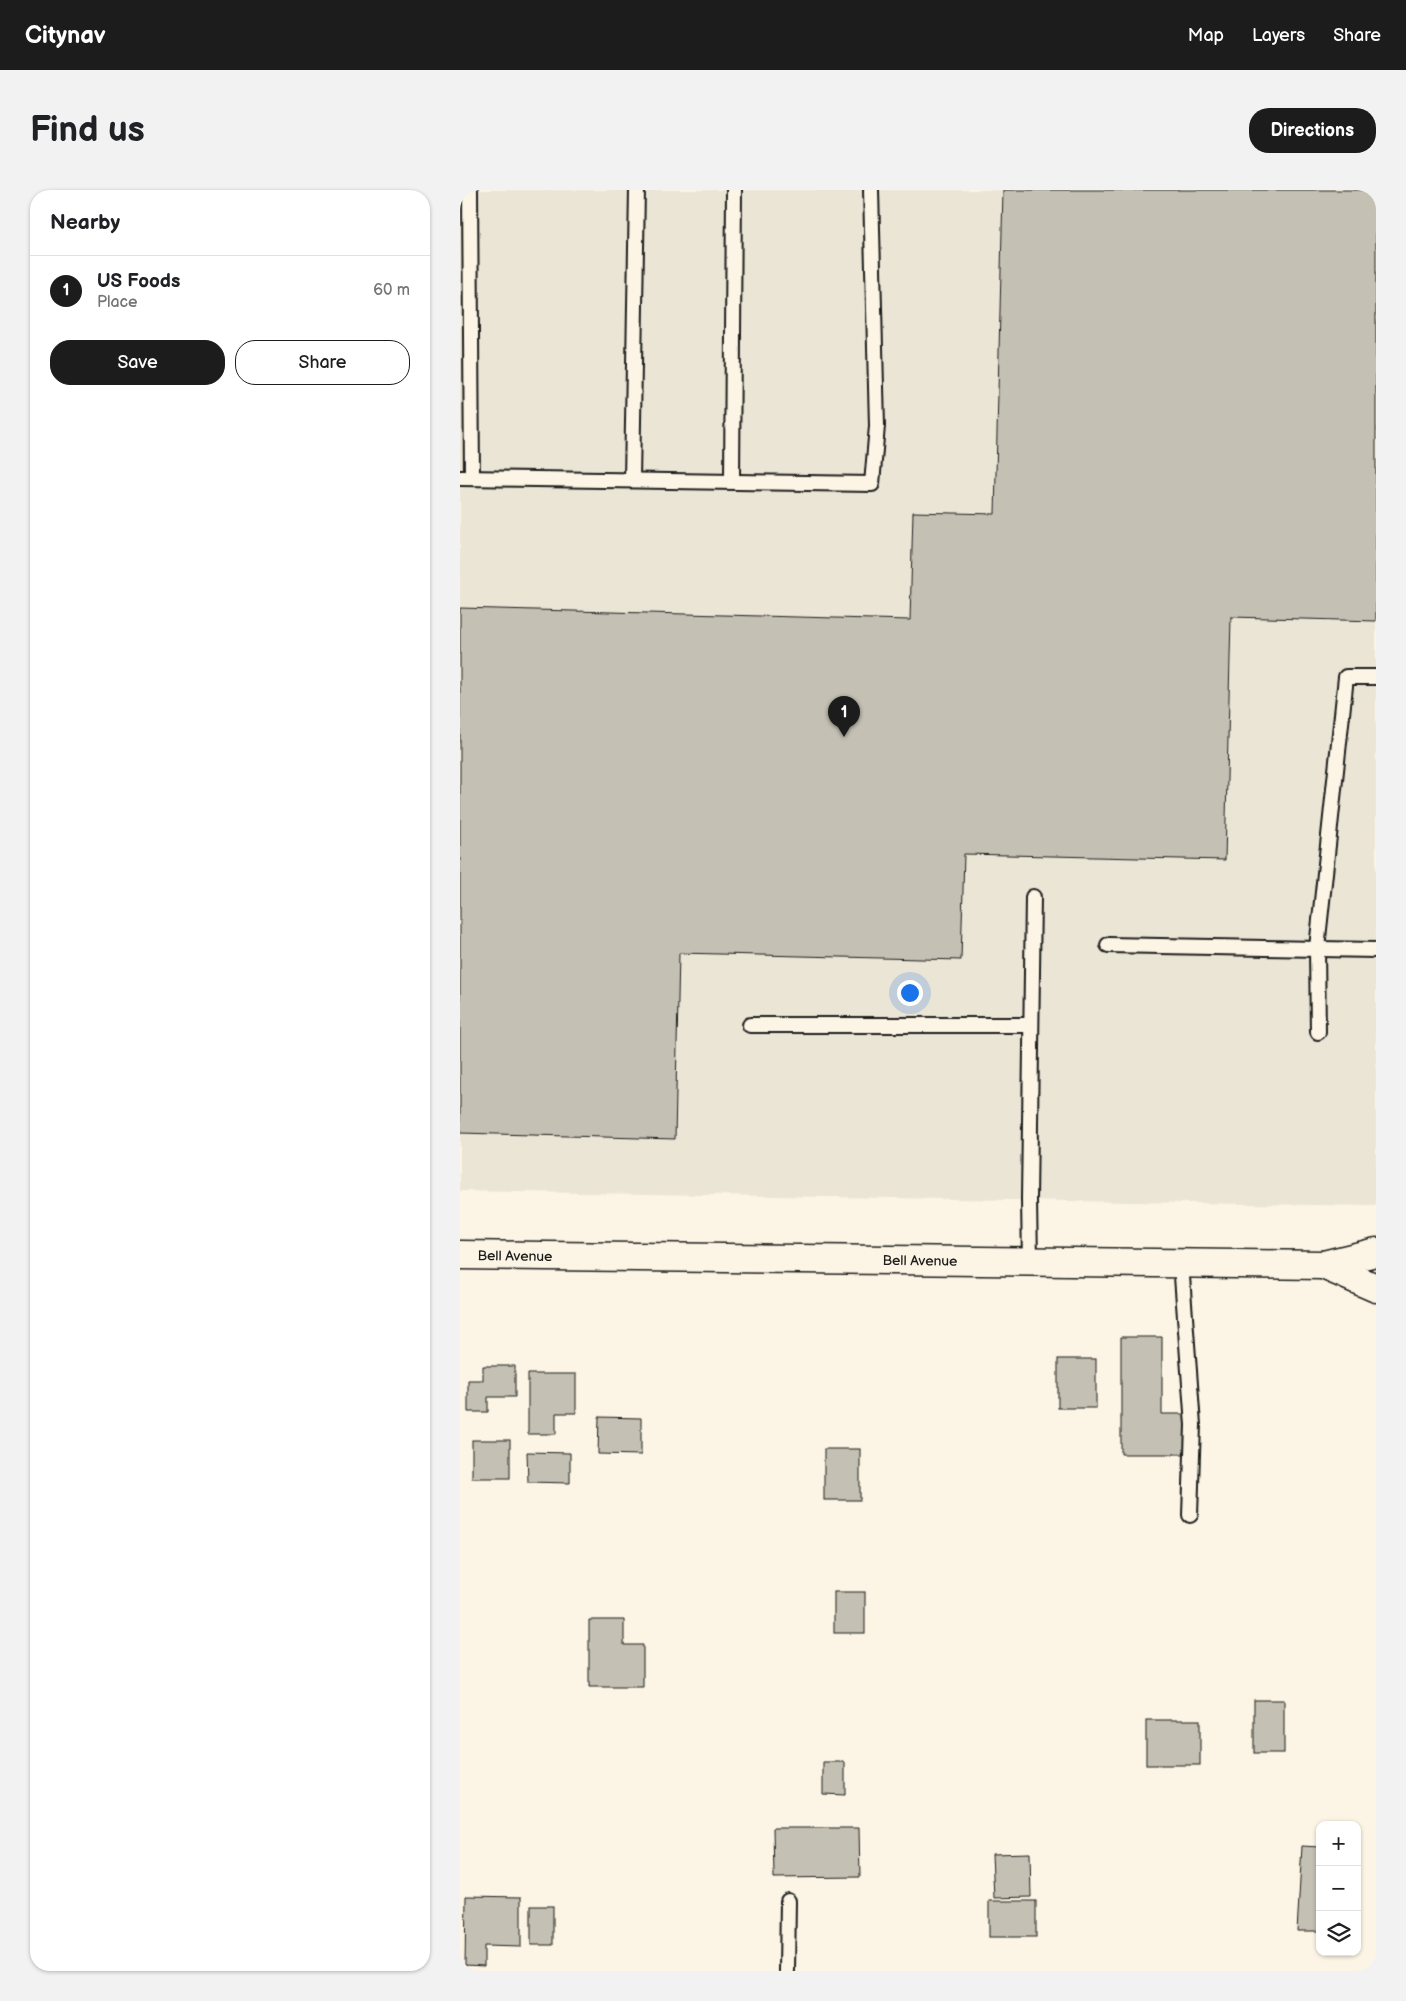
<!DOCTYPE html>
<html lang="en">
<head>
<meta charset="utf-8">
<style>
	:root { --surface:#fff; --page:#f2f2f2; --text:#202124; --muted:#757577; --line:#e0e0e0; --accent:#1c1c1c }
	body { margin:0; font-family:"Balsamiq Sans",sans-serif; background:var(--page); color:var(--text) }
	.controls { position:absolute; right:15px; bottom:15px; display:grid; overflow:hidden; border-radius:10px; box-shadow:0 1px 4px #0004 }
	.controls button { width:45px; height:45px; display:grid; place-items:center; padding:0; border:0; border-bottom:1px solid var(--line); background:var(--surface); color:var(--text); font:25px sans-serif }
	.you { position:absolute; left:449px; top:802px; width:18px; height:18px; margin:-12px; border:4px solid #fff; border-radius:50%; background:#1a73e8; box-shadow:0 0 0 8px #1a73e833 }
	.badge { display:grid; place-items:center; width:32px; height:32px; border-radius:50%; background:var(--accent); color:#fff; font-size:16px; font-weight:700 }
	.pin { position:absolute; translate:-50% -41px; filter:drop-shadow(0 1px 2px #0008) }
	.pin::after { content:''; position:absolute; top:26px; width:18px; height:15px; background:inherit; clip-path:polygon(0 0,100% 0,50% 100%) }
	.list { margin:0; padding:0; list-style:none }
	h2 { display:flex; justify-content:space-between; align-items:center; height:65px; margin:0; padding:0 20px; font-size:21px }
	h2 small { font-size:16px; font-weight:400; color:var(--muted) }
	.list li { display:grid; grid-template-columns:32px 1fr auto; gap:15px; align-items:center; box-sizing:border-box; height:70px; padding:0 20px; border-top:1px solid var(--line) }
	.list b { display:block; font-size:19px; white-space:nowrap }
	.list p { margin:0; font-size:16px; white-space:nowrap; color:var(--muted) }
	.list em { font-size:16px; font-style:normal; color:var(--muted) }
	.actions { display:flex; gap:10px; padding:15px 20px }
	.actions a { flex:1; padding:11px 0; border:1px solid var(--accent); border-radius:20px; text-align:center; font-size:18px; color:var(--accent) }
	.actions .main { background:var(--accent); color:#fff }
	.icon { flex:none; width:28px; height:28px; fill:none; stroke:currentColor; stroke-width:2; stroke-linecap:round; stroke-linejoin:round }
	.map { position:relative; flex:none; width:916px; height:1781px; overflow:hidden; border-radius:20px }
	header { display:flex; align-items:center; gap:30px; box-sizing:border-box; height:70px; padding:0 25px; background:var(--accent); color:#fff }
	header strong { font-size:24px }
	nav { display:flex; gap:28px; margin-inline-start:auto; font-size:18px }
	.intro { display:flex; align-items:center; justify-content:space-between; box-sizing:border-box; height:120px; padding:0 30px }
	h1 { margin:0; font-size:35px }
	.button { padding:12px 22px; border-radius:20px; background:var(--accent); color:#fff; font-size:18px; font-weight:700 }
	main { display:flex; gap:30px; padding:0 30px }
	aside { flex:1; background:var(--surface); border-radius:20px; box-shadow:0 1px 4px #0004 }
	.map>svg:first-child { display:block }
</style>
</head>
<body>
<header>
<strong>Citynav</strong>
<nav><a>Map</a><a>Layers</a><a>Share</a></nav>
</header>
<div class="intro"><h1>Find us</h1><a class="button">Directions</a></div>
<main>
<aside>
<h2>Nearby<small></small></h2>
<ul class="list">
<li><span class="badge">1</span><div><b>US Foods</b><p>Place</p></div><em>60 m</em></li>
</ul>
<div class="actions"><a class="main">Save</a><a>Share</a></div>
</aside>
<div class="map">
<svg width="916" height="1781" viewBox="0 0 916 1781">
	<rect width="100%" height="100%" fill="#fcf5e5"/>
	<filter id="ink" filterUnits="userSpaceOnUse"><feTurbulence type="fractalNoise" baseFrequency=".02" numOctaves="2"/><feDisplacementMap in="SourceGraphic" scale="10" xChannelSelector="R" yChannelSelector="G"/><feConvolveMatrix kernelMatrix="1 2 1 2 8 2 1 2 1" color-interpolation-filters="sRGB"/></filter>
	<g filter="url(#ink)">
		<!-- built -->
		<polygon fill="#ebe5d6" points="0,0 916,0 916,1016 0,1001"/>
		<!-- building -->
		<g fill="#c4c0b3" stroke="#1c1c1c">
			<polygon points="543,0 916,0 916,431 771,427 765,670 504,664 501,770 219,763 215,949 0,943 0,418 450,430 453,322 535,324"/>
			<polygon points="661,1147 702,1147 702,1224 725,1224 725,1264 661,1264"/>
			<rect x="598" y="1169" width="38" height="49"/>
			<polygon points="23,1176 55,1176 55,1207 28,1207 28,1222 8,1222 8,1190 23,1190"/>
			<polygon points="68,1184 116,1184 116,1223 96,1223 96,1244 68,1244"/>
			<polygon points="139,1227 181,1228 181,1265 138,1264"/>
			<rect x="12" y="1250" width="38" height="38"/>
			<rect x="364" y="1259" width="36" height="51"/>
			<polygon points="67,1262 110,1263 110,1293 68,1292"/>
			<rect x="374" y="1402" width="31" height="41"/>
			<polygon points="129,1430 164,1430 164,1455 183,1455 183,1497 129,1497"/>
			<rect x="794" y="1510" width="30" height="53"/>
			<rect x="686" y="1530" width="54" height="45"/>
			<polygon points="363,1572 385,1572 385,1605 363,1604"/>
			<polygon points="313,1638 399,1638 400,1687 314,1688"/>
			<polygon points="842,1656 860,1657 860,1741 837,1741"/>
			<polygon points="570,1663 571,1707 534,1708 532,1664"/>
			<polygon points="6,1706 61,1707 61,1757 24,1756 24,1776 5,1775"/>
			<rect x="529" y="1711" width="47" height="36"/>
			<rect x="71" y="1716" width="22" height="39"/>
		</g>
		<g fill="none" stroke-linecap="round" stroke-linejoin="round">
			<defs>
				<g id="lane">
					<polyline points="10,0 12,288"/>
					<polyline points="0,288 412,294 417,236 411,0"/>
					<polyline points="172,290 177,0"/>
					<polyline points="272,291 274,0"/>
					<polyline points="648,755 916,760"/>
					<polyline points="290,835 571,835"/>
					<polyline points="858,842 857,758 886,487 916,487"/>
					<polyline points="570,1072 569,1010 573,707"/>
					<polyline points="721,1073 733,1235 730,1325"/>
					<polyline points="327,1781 328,1711"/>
				</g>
				<g id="secondary">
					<path id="s1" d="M 0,1065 L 863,1075 L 916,1098"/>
					<polyline points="863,1075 916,1062"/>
				</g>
			</defs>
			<!-- lane casing -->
			<use href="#lane" stroke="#1c1c1c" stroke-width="18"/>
			<!-- secondary casing -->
			<use href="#secondary" stroke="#1c1c1c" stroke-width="31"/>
			<!-- lane -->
			<use href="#lane" stroke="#fcf5e5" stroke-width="14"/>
			<!-- secondary -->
			<use href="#secondary" stroke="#fcf5e5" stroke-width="28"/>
		</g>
	</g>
	<g text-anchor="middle" stroke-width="4.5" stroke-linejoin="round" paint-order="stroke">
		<!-- street labels -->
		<g font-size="14" fill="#1c1c1c" stroke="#fcf5e5">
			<text dy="5" stroke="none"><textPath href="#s1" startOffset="55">Bell Avenue</textPath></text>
			<text dy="5" stroke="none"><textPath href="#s1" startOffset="460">Bell Avenue</textPath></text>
		</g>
	</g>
</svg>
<div class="controls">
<button>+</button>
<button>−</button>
<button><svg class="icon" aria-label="layers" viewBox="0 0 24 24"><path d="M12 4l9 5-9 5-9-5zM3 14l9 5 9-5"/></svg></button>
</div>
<div class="you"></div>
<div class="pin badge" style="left:384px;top:547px">1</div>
</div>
</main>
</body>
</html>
